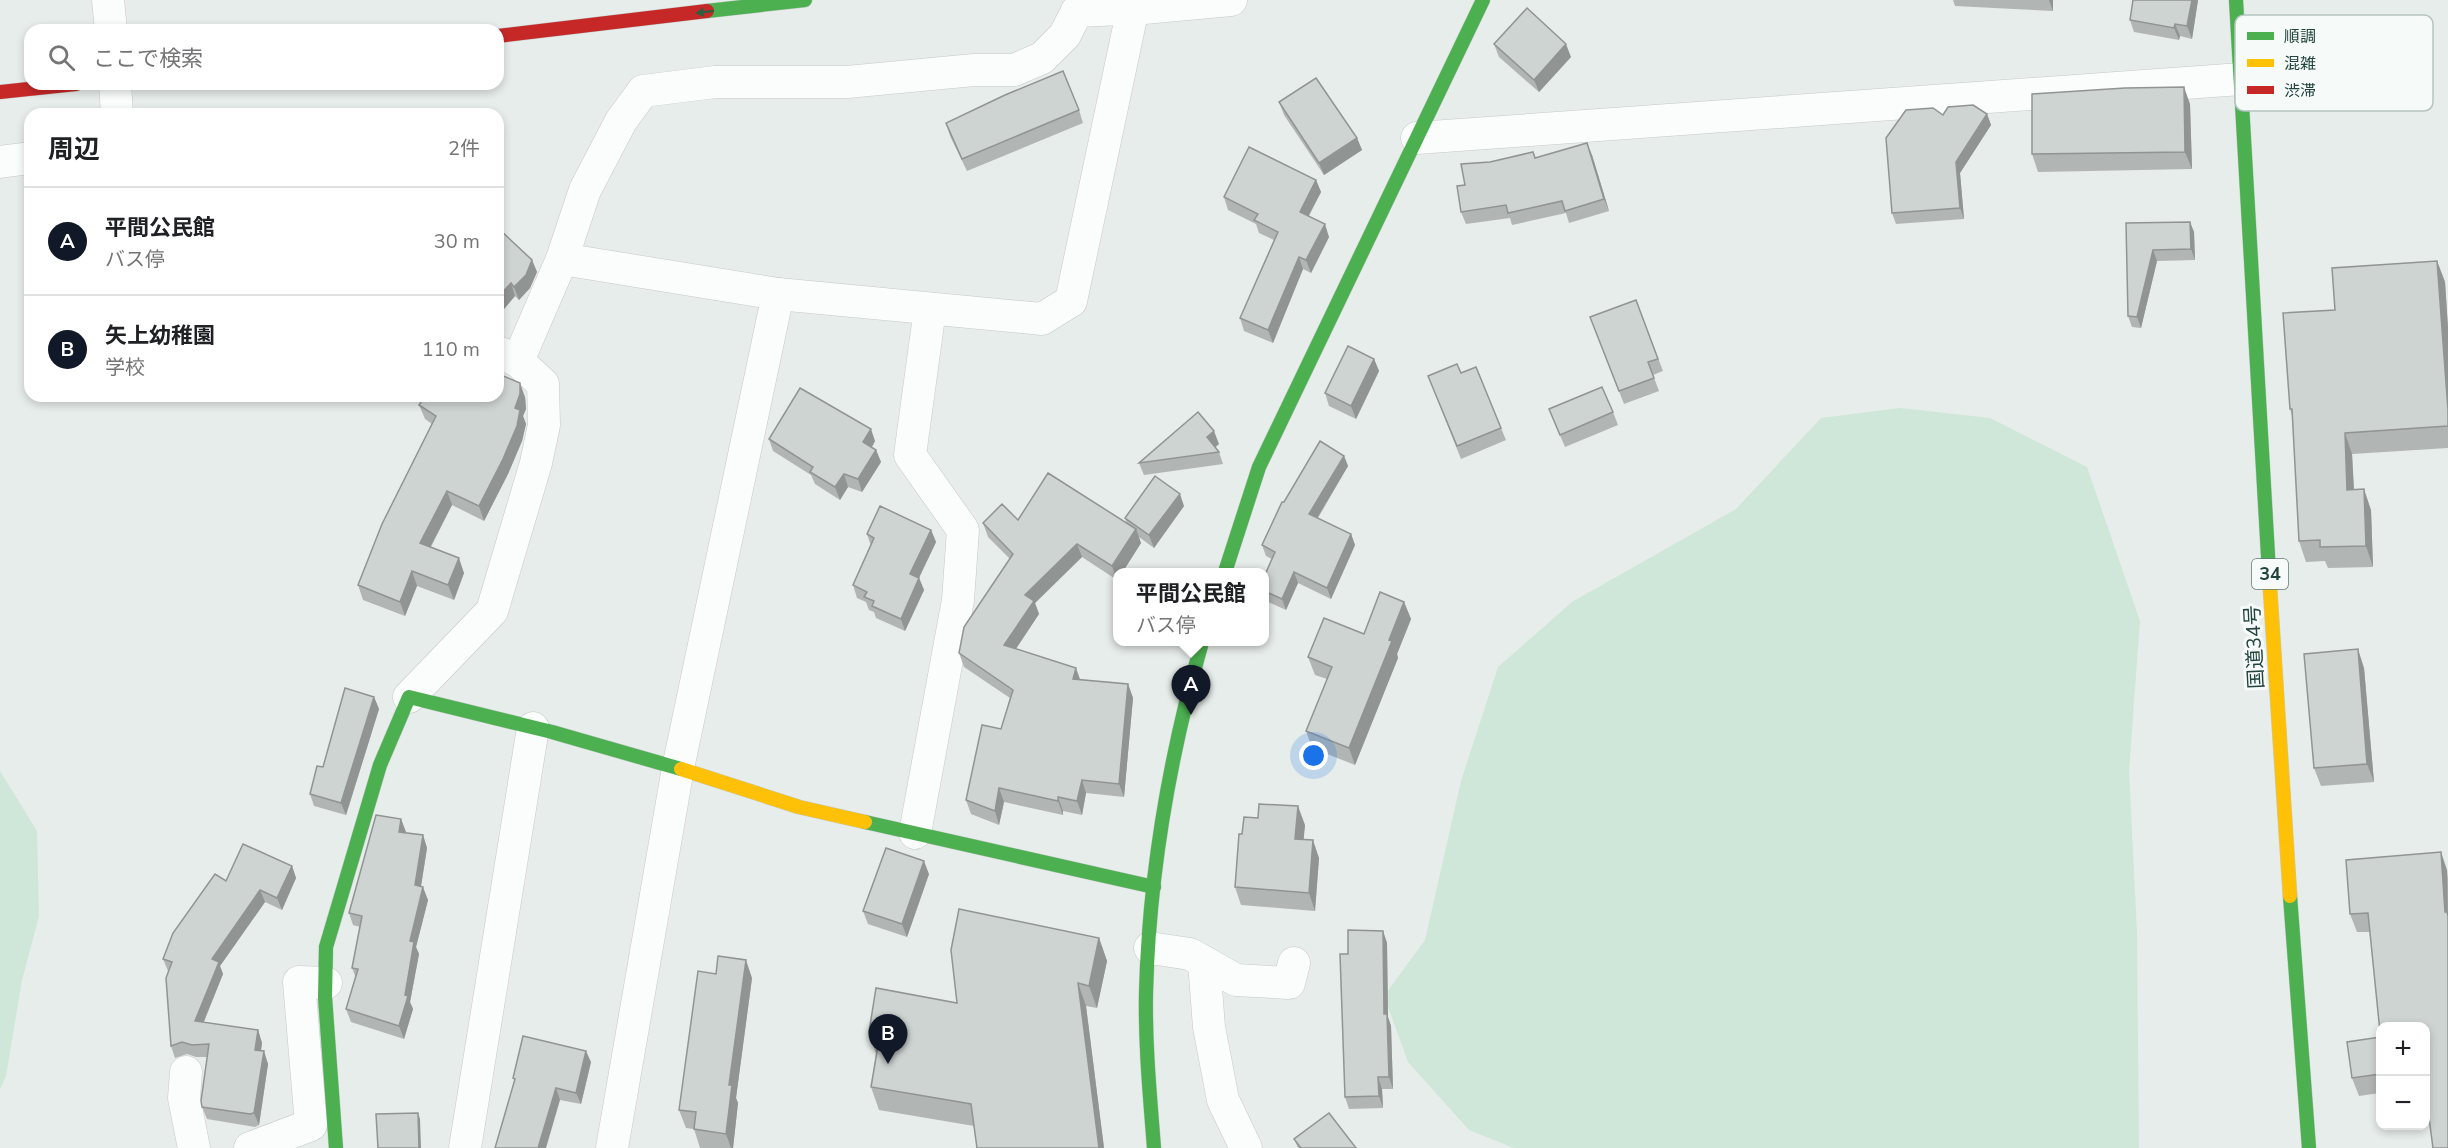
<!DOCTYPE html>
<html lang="ja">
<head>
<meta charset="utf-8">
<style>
	:root { --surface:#fff; --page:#f2f2f2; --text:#202124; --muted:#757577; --line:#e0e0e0; --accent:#111827 }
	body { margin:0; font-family:"Nunito Sans","Noto Sans JP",sans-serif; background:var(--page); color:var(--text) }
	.controls { position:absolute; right:18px; bottom:18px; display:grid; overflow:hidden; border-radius:12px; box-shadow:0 3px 9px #0003 }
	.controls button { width:54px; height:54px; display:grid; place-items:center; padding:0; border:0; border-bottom:2px solid var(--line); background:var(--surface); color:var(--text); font:30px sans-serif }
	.you { position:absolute; left:1314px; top:756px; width:21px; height:21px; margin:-15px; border:4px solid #fff; border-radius:50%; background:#1a73e8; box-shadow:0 0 0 9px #1a73e833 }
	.badge { display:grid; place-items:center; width:39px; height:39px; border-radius:50%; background:var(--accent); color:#fff; font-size:20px; font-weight:700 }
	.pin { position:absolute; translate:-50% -50px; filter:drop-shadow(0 2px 3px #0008) }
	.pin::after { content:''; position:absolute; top:32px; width:21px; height:18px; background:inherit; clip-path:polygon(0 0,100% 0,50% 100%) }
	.popup { position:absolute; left:1113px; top:568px; width:156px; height:78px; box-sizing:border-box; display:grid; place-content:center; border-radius:12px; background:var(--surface); filter:drop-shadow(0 2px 4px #0005); font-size:20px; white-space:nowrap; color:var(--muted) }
	.popup b { font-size:22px; color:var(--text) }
	.popup::after { content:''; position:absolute; left:50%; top:100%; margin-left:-12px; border:12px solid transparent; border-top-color:var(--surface) }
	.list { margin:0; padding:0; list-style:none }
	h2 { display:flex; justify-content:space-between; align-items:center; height:78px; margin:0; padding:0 24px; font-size:26px }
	h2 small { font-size:20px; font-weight:400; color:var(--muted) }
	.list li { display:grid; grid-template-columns:39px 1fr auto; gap:18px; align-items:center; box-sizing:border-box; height:108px; padding:0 24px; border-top:2px solid var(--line) }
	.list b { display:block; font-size:22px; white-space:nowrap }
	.list p { margin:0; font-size:20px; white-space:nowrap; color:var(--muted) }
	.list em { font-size:20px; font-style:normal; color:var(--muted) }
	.icon { flex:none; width:33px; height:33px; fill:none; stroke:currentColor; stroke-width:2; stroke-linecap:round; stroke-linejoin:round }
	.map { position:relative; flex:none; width:2448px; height:1148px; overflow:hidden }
	.search { position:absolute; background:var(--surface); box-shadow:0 3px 9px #0003; left:24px; top:24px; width:480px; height:66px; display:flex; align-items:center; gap:15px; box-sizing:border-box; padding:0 21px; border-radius:18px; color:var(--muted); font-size:22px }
	.panel { position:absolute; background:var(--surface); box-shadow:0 3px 9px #0003; left:24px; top:108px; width:480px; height:294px; border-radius:18px }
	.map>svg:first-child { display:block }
</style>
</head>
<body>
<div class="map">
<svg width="2448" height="1148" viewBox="0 0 2448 1148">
	<rect width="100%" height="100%" fill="#e7edea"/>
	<!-- green -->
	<g fill="#cfe7d8">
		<polygon points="1900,408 1990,418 2087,467 2140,621 2129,771 2137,933 2139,1148 1514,1148 1469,1130 1408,1062 1384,996 1425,940 1461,781 1498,667 1572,602 1736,509 1821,418"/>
		<polygon points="0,771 37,831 39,916 22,980 6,1076 0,1089"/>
	</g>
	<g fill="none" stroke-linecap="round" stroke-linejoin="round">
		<defs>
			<g id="street">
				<polyline points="108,0 111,30"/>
				<polyline points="115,84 117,114"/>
				<polyline points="1417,138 2241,79"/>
				<polyline points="0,162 30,158"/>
				<polyline points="562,259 585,190 621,121 643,91 715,82 847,82 974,70 1014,70 1042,58 1065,35 1077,11 1144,8 1231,0"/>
				<polyline points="498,352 518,361 562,259 778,294 1042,319 1071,301 1133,8"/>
				<polyline points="409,697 492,611 536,463 544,425 543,384 518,361"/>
				<polyline points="915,833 958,600 963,530 910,455 930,309"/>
				<polyline points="1150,948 1190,954 1236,980 1289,983 1294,963"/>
				<polyline points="1204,962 1209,1027 1223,1100 1246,1148"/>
				<polyline points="186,1072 184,1098 194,1148"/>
				<polyline points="250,1148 311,1125 299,982 326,983"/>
				<polyline points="465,1148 533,728"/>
				<polyline points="612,1148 678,768 778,294"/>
			</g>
			<g id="fast">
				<polyline points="2236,0 2269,573"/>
				<polyline points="707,11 805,0"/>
				<polyline points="1225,572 1259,467 1483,0"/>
				<polyline points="865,822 1154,887"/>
				<polyline points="2290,896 2309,1148"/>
				<polyline points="336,1148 325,997 326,947 380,765 409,697 552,732 681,769"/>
				<path d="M 1154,1148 C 1150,1096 1145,1045 1146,993 C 1149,875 1170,755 1202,642"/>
			</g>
			<g id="slow">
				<polyline points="2269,573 2290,896"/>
				<polyline points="681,769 799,807 865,822"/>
			</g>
			<g id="jam">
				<polyline points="498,36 707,11"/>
				<polyline points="0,92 76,84"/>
			</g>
		</defs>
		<!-- street casing -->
		<use href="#street" stroke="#c4cac7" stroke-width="33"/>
		<!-- fast casing -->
		<use href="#fast" stroke="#c2cbc8" stroke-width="15"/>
		<!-- slow casing -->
		<use href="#slow" stroke="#c2cbc8" stroke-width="15"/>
		<!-- jam casing -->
		<use href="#jam" stroke="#c2cbc8" stroke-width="15"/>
		<!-- street -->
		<use href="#street" stroke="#fbfcfc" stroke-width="32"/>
		<!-- fast -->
		<use href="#fast" stroke="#4caf50" stroke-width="14"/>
		<!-- slow -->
		<use href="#slow" stroke="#ffc107" stroke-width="14"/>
		<!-- jam -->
		<use href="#jam" stroke="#c62828" stroke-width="14"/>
	</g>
	<!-- wall -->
	<g fill="#b1b6b5">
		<polygon points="1953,0 2053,0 2053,11 1955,6"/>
		<polygon points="2133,0 2198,0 2192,39 2180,36 2179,40 2134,32 2130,20"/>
		<polygon points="1494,44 1571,57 1539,92 1499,57"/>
		<polygon points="1279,102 1357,138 1362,150 1324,175 1284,115"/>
		<polygon points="2190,104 2192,169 2038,172 2032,154"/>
		<polygon points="1079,110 1083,123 967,171 950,136 946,123"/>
		<polygon points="1987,114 1991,125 1960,173 1964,219 1896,224 1892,213 1943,115"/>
		<polygon points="1533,152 1535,158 1592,155 1609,211 1569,223 1566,213 1512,225 1510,218 1466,224 1461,212 1465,185 1490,162"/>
		<polygon points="1316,180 1321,192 1309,216 1329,237 1311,273 1303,269 1273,343 1244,331 1240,318 1274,240 1259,233 1256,224 1228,210 1224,197"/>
		<polygon points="2190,222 2194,232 2195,260 2157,261 2141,328 2132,327 2128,316 2126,223"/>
		<polygon points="498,228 532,260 537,272 530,288 519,300 515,296 504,309 498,309"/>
		<polygon points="2437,261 2445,282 2448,328 2448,448 2352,454 2354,489 2371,510 2373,567 2328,568 2325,561 2306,562 2299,541 2293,418 2290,409 2335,310"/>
		<polygon points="1636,300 1663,371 1653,375 1659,391 1624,404 1590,317"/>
		<polygon points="1374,359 1379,371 1356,419 1329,406 1325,393"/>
		<polygon points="1461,373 1501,428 1506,440 1461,459 1428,376"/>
		<polygon points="525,397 526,409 523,416 526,424 522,441 508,474 484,521 452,505 431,547 464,573 454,600 417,586 405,616 363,600 358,585 432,424 425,419 419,405"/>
		<polygon points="1549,409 1613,412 1618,425 1565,447"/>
		<polygon points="769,439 875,441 872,447 876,450 881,462 862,492 848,487 840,500 815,484 811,475 773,451"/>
		<polygon points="1219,444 1215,447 1219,452 1223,464 1144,475 1139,463"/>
		<polygon points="1344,456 1348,466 1318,518 1351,534 1355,545 1331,599 1298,583 1286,610 1264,600 1264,577 1272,559 1266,556 1262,545 1284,502"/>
		<polygon points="1184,506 1154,548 1139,537 1141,543 1122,573 1118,573 1117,580 1082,557 1035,603 1039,614 1016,649 1080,680 1128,684 1133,698 1124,797 1086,793 1082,815 1063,811 1063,815 1004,802 999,825 971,814 966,800 1001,729 1010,698 964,667 959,653 1010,559 988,537 983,523 1018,520 1127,524 1125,518"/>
		<polygon points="931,530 936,542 919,578 924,590 905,631 876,618 874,612 869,610 866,602 857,598 853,585 871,546 867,534"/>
		<polygon points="1404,602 1411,619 1397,654 1398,658 1355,765 1312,748 1306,731 1327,679 1315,675 1308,657 1364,634"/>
		<polygon points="2364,668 2374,782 2321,786 2314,768"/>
		<polygon points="374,697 379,709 346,815 314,806 310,794 323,767"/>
		<polygon points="401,819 406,833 423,835 427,848 421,887 428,900 416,947 419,954 410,1002 413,1009 404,1039 351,1022 346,1009 356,978 352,968 360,927 353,925 349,913"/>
		<polygon points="1305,825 1303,839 1319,858 1315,911 1241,905 1235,887 1242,834"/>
		<polygon points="292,866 296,878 282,910 265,902 220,966 223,974 204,1022 258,1030 262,1043 261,1051 268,1064 259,1125 255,1127 207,1119 202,1107 207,1057 196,1057 187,1054 175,1058 171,1046 169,972 168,971 163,959 226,881"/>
		<polygon points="2447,870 2448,879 2448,1148 2426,1026 2370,932 2357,932 2350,914"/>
		<polygon points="929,874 907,937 868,924 863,911"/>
		<polygon points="1383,931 1387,943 1388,1017 1391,1026 1393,1089 1382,1089 1383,1108 1349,1109 1345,1097 1348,954"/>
		<polygon points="1099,938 1107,961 1097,1008 1086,1006 1104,1148 977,1148 974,1126 879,1110 871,1087 876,1054 869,1032 957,1003"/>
		<polygon points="752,978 736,1098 738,1103 733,1148 700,1148 694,1129 686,1128 679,1110"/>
		<polygon points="2380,1037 2380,1093 2359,1096 2352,1078"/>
		<polygon points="591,1062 581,1104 560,1100 515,1082 513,1078"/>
		<polygon points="1294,1139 1356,1148 1298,1148"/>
	</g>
	<!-- shaded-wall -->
	<g fill="#909493">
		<polygon points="2049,0 2053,0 2053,11"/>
		<polygon points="2192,0 2198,0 2192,39 2187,26"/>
		<polygon points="2175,24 2180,36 2179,40 2174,28"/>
		<polygon points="1566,44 1571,57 1539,92 1534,80"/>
		<polygon points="2184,87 2190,104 2192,169 2185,152"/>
		<polygon points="1987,114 1991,125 1960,173 1964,219 1960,208 1956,162"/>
		<polygon points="1357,138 1362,150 1324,175 1319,163"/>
		<polygon points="1587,143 1592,155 1609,211 1604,199"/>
		<polygon points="1316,180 1321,192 1304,224 1300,212"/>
		<polygon points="2190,222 2194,232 2195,260 2191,249"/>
		<polygon points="1325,224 1329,237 1311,273 1306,260"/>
		<polygon points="2153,250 2157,261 2141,328 2137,317"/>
		<polygon points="1299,257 1303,269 1273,343 1268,330"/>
		<polygon points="532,260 537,272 530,288 519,300 514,287"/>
		<polygon points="2437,261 2445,282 2448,328 2448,410"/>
		<polygon points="511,283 515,296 504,309 499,296"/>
		<polygon points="1374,359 1379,371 1356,419 1351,406"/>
		<polygon points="520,383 525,397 526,409 523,416 526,424 522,441 508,474 484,521 479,506 515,408"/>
		<polygon points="871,429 875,441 868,454 863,442"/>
		<polygon points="1214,431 1219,444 1212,450 1207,437"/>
		<polygon points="2345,433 2352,454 2355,511 2347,490"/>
		<polygon points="876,450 881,462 862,492 858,479"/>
		<polygon points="1344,456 1348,466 1313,525 1309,514"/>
		<polygon points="844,474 848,487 840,500 835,487"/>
		<polygon points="2364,489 2371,510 2373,567 2366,546"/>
		<polygon points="447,491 452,505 425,557 420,543"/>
		<polygon points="1180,494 1184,506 1154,548 1149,535"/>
		<polygon points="1136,529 1141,543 1122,573 1118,573 1117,580 1112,566"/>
		<polygon points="931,530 936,542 915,586 910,574"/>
		<polygon points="1351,534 1355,545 1331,599 1327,588"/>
		<polygon points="1077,544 1082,557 1035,603 1039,614 1009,659 1004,645 1025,595"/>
		<polygon points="459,558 464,573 454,600 448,585"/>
		<polygon points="412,571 417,586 405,616 400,602"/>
		<polygon points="1294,572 1298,583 1286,610 1282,599"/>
		<polygon points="919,578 924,590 905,631 901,619"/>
		<polygon points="1404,602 1411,619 1397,654 1398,658 1355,765 1349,748 1389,640"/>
		<polygon points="2358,649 2364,668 2374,782 2367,764"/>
		<polygon points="1076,668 1081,682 1073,679"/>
		<polygon points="1128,684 1133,698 1124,797 1119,784"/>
		<polygon points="374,697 379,709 346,815 341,803"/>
		<polygon points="1082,780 1086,793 1082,815 1077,801"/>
		<polygon points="999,788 1004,802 999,825 995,811"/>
		<polygon points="1058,797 1063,811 1063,815 1058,801"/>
		<polygon points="1298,806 1305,825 1302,857 1295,839"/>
		<polygon points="401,819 406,832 404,844 399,832"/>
		<polygon points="423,835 427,848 419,898 415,885"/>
		<polygon points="1313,840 1319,858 1315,911 1309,893"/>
		<polygon points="2441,852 2447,870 2448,919 2445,912"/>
		<polygon points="924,861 929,874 907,937 902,924"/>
		<polygon points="292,866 296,878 282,910 277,898"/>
		<polygon points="423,887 428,900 416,947 419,954 410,1002 413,1009 404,1039 399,1026 410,941"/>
		<polygon points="260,890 265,902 220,966 223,974 199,1033 195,1021 212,959"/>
		<polygon points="1383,931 1387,943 1388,1017 1391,1026 1393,1089 1389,1077 1384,1014"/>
		<polygon points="1099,938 1107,961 1097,1008 1089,986"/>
		<polygon points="746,960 752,978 736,1098 738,1103 733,1148 731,1148 726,1134 729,1085"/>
		<polygon points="1078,983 1086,1006 1104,1148 1099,1148"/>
		<polygon points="258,1030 262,1043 259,1062 255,1050"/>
		<polygon points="264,1051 268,1064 259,1125 254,1113"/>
		<polygon points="586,1051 591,1062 581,1104 576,1093"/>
		<polygon points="1378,1077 1382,1089 1383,1108 1379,1096"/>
		<polygon points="556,1088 560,1100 546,1148 538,1148"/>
		<polygon points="418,1113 420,1119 421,1148 419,1148"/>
	</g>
	<!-- building -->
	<g fill="#ced4d2" stroke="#909493" stroke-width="1.5">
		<polygon points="2133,0 2192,0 2187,26 2175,24 2174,28 2130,20"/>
		<polygon points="1527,8 1566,44 1534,80 1494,44"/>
		<polygon points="1063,71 1079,110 962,159 946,123 1005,95"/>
		<polygon points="1316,78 1357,138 1319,163 1279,102"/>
		<polygon points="2184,87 2185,152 2032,154 2032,94 2125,88"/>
		<polygon points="1973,105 1987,114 1956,162 1960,208 1892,213 1886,138 1906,110 1933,108 1943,115 1948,107"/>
		<polygon points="1587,143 1604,199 1565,211 1562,201 1508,213 1506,205 1461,212 1457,186 1465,185 1461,164 1490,162 1533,152 1535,158"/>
		<polygon points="1249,147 1316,180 1300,212 1325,224 1306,260 1299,257 1268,330 1240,318 1278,232 1254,220 1258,214 1224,197"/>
		<polygon points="2190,222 2191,249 2153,250 2137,317 2128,316 2126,223"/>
		<polygon points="498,228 532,260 526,275 514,287 511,283 499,296 498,296"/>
		<polygon points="2437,261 2448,410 2448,426 2345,433 2347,490 2364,489 2366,546 2320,547 2320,540 2299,541 2292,409 2290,409 2283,313 2335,310 2332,268"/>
		<polygon points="1636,300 1658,359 1648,362 1654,378 1619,391 1590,317"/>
		<polygon points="1348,346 1374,359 1351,406 1325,393"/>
		<polygon points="1457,364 1461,373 1476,367 1501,428 1457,446 1428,376"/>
		<polygon points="501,375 520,383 520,394 515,408 520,410 517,426 503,459 479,506 447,491 420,543 459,558 448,585 412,571 400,602 358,585 382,524 436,416 419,405 425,396 498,396 498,382"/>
		<polygon points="1602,387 1613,412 1560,435 1549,409"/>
		<polygon points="800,388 871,429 863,442 876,450 858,479 844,474 835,487 810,472 813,467 769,439"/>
		<polygon points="1198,412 1214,431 1207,437 1219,452 1139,463"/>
		<polygon points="1320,441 1344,456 1309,514 1351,534 1327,588 1294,572 1282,599 1264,591 1264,577 1275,552 1262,545 1282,502 1284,502"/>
		<polygon points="1048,473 1136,529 1112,566 1077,544 1025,595 1034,601 1004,645 1076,668 1073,679 1128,684 1119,784 1082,780 1077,801 1058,797 1058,801 999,788 995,811 966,800 982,725 1001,729 1013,690 959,653 964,627 1013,554 983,523 1002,504 1018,520"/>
		<polygon points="1155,476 1180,494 1149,535 1125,518"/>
		<polygon points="880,506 931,530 910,574 919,578 901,619 872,606 874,601 864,597 867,592 853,585 874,538 867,534"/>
		<polygon points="1380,592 1404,602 1389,640 1392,641 1349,748 1306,731 1332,667 1308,657 1324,618 1364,634"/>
		<polygon points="2358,649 2367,764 2314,768 2304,654"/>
		<polygon points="345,688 374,697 341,803 310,794 317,766 323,767"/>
		<polygon points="1259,804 1298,806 1295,839 1313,840 1309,893 1235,887 1239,834 1242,834 1244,817 1258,818"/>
		<polygon points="376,815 401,819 399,832 423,835 415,885 423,887 410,941 414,942 405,995 408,996 399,1026 346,1009 358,969 352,968 362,916 349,913"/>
		<polygon points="243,844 292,866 277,898 260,890 212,959 219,962 195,1021 258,1030 255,1050 264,1051 254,1113 250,1114 202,1107 201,1101 209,1044 192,1045 182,1042 171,1046 166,978 172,962 163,959 173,933 215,874 226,881"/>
		<polygon points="886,848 924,861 902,924 863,911"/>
		<polygon points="2441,852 2445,912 2447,912 2448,916 2448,1148 2433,1148 2426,1095 2426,1026 2380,1026 2380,1032 2368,913 2350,914 2346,860"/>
		<polygon points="959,909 1099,938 1089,986 1078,983 1099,1148 977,1148 971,1104 871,1087 880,1034 869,1032 876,988 957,1003 951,950"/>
		<polygon points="1348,930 1383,931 1384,1014 1387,1014 1389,1077 1378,1077 1379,1096 1345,1097 1340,954 1348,954"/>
		<polygon points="718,956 746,960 729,1085 732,1085 726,1134 694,1129 696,1112 679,1110 698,971 716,974"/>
		<polygon points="523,1036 586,1051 576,1093 556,1088 538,1148 495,1148 515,1079 513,1078"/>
		<polygon points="2380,1037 2380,1074 2352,1078 2347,1042"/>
		<polygon points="418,1113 419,1148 378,1148 376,1114"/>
		<polygon points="1329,1113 1356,1148 1301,1148 1294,1139"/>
	</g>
	<!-- one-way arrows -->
	<defs><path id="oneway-solid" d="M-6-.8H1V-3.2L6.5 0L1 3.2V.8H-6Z" transform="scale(1.5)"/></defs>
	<use fill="#2c5f42" href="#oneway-solid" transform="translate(705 12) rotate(173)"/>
	<g text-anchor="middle" stroke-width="6" stroke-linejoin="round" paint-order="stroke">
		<!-- shield labels -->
		<rect fill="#f6fbf9" stroke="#617b75" stroke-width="1.5" x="2252" y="559" width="36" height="30" rx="4.5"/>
		<g font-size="18" font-weight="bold" fill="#21443d">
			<text x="2270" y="580">34</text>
		</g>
		<!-- street labels -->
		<g font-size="20" fill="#21443d" stroke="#f6fbf9">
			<text transform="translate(2254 647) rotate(-93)" y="7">国道34号</text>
		</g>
	</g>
	<!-- legend -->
	<rect x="2235" y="15" width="198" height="96" rx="9" fill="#f6fbf9" stroke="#b6c4c1" stroke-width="1.5"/>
	<rect x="2247" y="32" width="27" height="8" fill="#4caf50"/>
	<rect x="2247" y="59" width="27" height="8" fill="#ffc107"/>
	<rect x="2247" y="86" width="27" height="8" fill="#c62828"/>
	<g font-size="16" fill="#21443d">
		<text x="2284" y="42">順調</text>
		<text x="2284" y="69">混雑</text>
		<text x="2284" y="96">渋滞</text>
	</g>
</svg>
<div class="controls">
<button>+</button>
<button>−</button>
</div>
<div class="you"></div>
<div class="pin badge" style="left:1191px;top:715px">A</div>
<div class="popup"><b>平間公民館</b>バス停</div>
<div class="pin badge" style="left:888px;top:1064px">B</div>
<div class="search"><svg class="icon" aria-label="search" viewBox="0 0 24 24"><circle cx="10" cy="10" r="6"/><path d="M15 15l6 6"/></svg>ここで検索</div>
<section class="panel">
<h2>周辺<small>2件</small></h2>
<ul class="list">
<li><span class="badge">A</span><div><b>平間公民館</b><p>バス停</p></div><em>30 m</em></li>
<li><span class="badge">B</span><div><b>矢上幼稚園</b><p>学校</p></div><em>110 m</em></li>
</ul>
</section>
</div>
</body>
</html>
